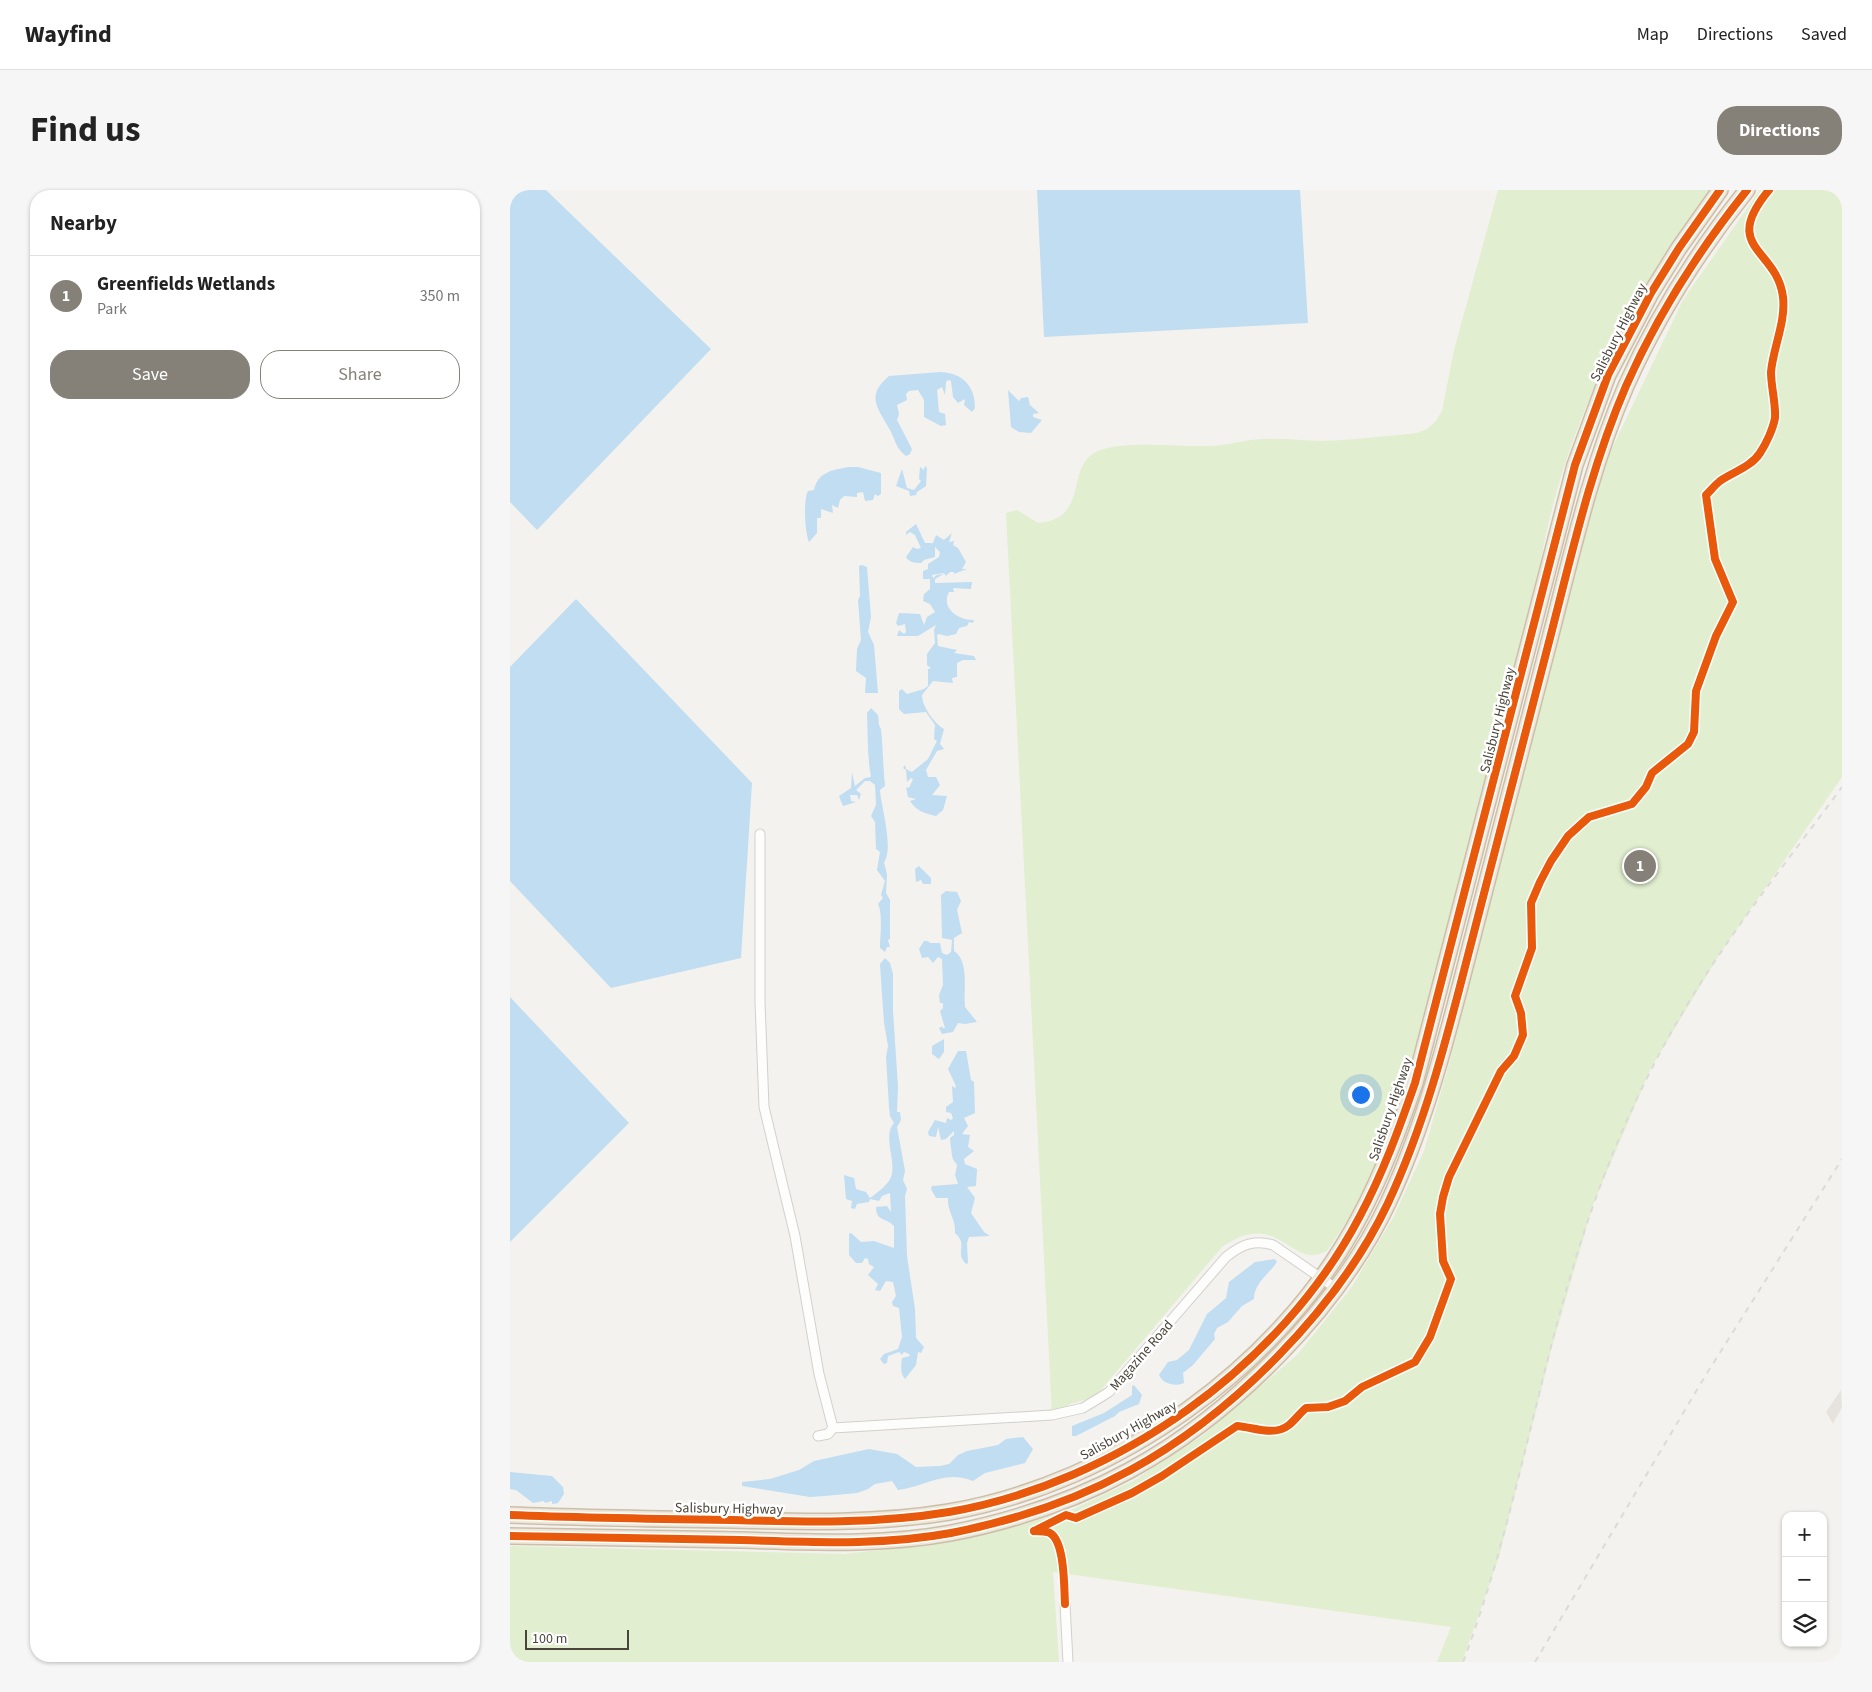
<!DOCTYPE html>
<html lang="en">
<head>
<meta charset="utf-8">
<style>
	:root { --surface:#fff; --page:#f6f6f6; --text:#222; --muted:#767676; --line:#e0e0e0; --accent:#868178 }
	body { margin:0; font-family:"Source Sans 3",sans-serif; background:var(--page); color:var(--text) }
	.controls { position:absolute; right:15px; bottom:15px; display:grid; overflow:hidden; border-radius:10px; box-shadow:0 1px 4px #0004 }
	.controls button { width:45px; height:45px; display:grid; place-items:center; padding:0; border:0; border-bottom:1px solid var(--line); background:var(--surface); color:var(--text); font:25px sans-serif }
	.scale { position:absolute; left:15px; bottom:12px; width:104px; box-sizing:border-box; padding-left:5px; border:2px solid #4b4439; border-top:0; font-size:14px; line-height:18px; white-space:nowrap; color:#4b4439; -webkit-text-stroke:4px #fff; paint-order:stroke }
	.you { position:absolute; left:850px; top:904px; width:18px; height:18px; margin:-12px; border:4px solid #fff; border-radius:50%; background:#1a73e8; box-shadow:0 0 0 8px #1a73e833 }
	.badge { display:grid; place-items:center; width:32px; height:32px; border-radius:50%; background:var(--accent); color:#fff; font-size:16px; font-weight:700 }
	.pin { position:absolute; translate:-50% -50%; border:2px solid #fff; box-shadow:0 1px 5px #0006 }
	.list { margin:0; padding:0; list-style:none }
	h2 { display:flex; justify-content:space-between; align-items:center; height:65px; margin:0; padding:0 20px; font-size:21px }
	h2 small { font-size:16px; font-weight:400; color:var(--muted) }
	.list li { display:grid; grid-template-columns:32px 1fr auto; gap:15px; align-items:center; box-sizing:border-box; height:80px; padding:0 20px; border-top:1px solid var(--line) }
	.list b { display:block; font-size:19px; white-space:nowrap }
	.list p { margin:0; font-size:16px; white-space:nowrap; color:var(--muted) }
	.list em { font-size:16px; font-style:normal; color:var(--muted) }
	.actions { display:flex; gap:10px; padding:15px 20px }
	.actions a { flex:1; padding:11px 0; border:1px solid var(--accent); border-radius:20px; text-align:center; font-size:18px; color:var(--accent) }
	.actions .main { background:var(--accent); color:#fff }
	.icon { flex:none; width:28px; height:28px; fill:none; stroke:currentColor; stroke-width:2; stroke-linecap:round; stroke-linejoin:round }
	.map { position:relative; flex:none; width:1332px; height:1472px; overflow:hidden; border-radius:20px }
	header { display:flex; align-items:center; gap:30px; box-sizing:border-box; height:70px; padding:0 25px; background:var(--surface); border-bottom:1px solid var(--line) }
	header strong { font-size:24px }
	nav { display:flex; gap:28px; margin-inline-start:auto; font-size:18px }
	.intro { display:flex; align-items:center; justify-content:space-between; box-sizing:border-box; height:120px; padding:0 30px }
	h1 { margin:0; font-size:35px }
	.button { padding:12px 22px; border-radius:20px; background:var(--accent); color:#fff; font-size:18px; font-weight:700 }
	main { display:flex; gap:30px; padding:0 30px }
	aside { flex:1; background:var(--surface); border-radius:20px; box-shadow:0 1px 4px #0004 }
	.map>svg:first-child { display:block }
</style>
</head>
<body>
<header>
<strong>Wayfind</strong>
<nav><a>Map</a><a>Directions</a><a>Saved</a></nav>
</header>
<div class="intro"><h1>Find us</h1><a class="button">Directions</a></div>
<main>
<aside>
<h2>Nearby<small></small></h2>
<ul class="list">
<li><span class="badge">1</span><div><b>Greenfields Wetlands</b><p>Park</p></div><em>350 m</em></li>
</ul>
<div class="actions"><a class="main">Save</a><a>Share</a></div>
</aside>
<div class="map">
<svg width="1332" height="1472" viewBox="0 0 1332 1472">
	<rect width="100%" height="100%" fill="#f4f2ee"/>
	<!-- green -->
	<g fill="#e1eecf">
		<path d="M 988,0 L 1201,0 C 1118,112 1054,237 1030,375 L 912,831 C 890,915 868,990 817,1061 C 780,1081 770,1017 712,1057 L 585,1207 L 560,1214 L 542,1225 L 496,323 L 507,320 L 528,333 C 581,329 554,275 588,261 C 614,250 669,257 698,256 C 717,256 736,249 755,249 C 774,248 793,251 812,251 C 843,250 875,246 907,243 L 917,239 L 926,231 L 932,221 L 944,160 Z"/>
		<polygon points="1250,0 1332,0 1332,587 1209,765 1141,878 1083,1015 1042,1157 989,1367 952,1472 927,1472 941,1437 543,1382 549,1472 0,1472 0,1356 334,1364 408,1356 483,1342 559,1321 623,1291 692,1246 787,1165 841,1098 884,1026 914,961 939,874 1062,390 1095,273 1173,110"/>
	</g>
	<!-- parking -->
	<polygon fill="#e6e3df" points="1331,1200 1332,1217 1323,1234 1316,1222"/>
	<!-- water -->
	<g fill="#c0ddf1">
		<polygon points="0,0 36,0 201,159 27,340 0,312"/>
		<polygon points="527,0 790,0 798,133 534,147"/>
		<path d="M 430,182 C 453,183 465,196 465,218 L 462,222 L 454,215 L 455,209 L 448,213 L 443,207 L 441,191 L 438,190 L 436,192 L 435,205 L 432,197 L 427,200 L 429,222 L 435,224 L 436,235 L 431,236 L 414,227 L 414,210 L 408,200 L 399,201 L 396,204 L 397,210 L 387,215 L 389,224 L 387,230 L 402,259 L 400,264 L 396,266 C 385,257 386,251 380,240 C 368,218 355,206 379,186 Z"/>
		<polygon points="498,200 509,211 511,208 518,207 520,215 529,223 523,224 523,227 532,230 521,243 509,242 501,237"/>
		<polygon points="415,276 417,278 416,296 407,302 406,305 400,306 399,301 386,296 392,279 397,298 404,300 411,291 409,289 410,277 414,280"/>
		<path d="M 339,277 L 348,277 L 371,283 L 371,304 L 368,306 L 365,304 L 363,310 L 355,311 L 353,302 L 347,303 L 347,307 L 334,306 L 330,310 L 328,318 L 322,315 L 323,323 L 311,319 L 311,328 L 307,328 L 307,343 L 299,352 C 295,343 293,310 298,301 L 304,300 C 308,282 322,280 339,277 Z"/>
		<path d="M 406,334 L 415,353 L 423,353 L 426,345 L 434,350 L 442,343 L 439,352 L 444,351 L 443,355 L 448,358 L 456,372 L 452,379 L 457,379 L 444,384 L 444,382 L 440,382 L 436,386 L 434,383 L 422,385 L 423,388 L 427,385 L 434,384 L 425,389 L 425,393 L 462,392 L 461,399 L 443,398 L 444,402 L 439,402 C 430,419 450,431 464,430 L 463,433 L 459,432 L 457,436 L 449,438 L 446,444 L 437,446 L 429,444 L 427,445 L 428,456 L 447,460 L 444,463 L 464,466 L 466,470 L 453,470 L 447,473 L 447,487 L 442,488 L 443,493 L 423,491 L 412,505 C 412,517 425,534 434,539 L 430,554 L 434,559 L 427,561 L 416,580 L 418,587 L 426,587 L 430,595 L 422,605 L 437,606 L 433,620 L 426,626 C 413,623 407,621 400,611 L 406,609 L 398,607 L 396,597 L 399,598 L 403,589 L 401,588 L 397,592 L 396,580 L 393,578 L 395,575 L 396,579 L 402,582 L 418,569 L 427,551 L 424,549 L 425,535 L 416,522 L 394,524 L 389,519 L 389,501 L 392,499 L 397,504 L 414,499 L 418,496 L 418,479 L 421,478 L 417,475 L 417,464 L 425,453 L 424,440 L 426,435 L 408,446 L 387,446 L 389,440 L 394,444 L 396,442 L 395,434 L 388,436 L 386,433 L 389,423 L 410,424 L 414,435 L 417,427 L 425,422 L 420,414 L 413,411 L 414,404 L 420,399 L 420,389 L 413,389 L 413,381 L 418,379 L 418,374 L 429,367 L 430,362 L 425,357 L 425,367 L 414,370 L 411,373 C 404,373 399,372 396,367 L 403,357 L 407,359 L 411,358 L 405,345 L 400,342 L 396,345 L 396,342 Z"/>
		<polygon points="352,375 357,377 361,427 358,442 364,455 368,503 355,503 356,488 346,481 347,459 351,450 348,410 350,406 349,376"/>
		<polygon points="66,409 242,593 231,768 101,798 0,691 0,477"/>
		<path d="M 361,518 L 368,525 L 369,535 L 371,539 C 373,558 373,578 375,596 L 370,600 C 371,616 384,659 374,672 L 377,685 L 376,703 L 380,710 L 380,749 L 378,750 L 380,757 L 377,757 L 375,762 L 370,758 C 370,747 373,724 368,714 L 373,708 L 371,705 L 375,691 L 367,680 L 370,662 L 366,659 L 365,632 L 361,626 L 366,615 L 365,595 L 360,591 L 355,591 L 346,600 L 351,604 L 349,610 L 347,605 L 340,605 L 341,611 L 346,612 L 333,616 L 329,606 L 341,598 L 342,582 L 345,596 L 355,588 L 361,587 C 357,565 358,545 357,523 Z"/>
		<polygon points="409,676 421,688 421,694 413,694 411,690 406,692 405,679"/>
		<path d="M 436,701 L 447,702 L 451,711 L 447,720 L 452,743 L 444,748 L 444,761 C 460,771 453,802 455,817 L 467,832 L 455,834 L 448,833 L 443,842 L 432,844 L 429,838 L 433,836 L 432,838 L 435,838 L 430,821 L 433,818 L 433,813 L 430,813 L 429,805 L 433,795 L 432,769 L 428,767 L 423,773 L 418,767 L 412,768 L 409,759 L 414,751 L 418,751 L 420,753 L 430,753 L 432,763 L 437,765 L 441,762 L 442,750 L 432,748 L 431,705 Z"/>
		<path d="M 375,768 L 380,773 L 383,784 L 383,821 L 388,897 L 387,922 L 390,922 L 391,930 L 387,937 L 395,981 L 393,990 L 397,999 L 395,1006 L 397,1066 L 405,1119 L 406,1148 L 414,1157 L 411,1163 L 408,1162 L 406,1175 L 395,1189 C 390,1184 391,1174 392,1168 L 400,1166 L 399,1164 L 394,1162 L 392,1165 L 389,1162 L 378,1166 L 377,1173 L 374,1174 L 370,1169 L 374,1164 L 388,1159 L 392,1147 L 389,1118 L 383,1116 L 382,1112 L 386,1106 L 383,1092 L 376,1091 L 370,1101 L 365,1100 L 368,1094 L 358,1085 L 364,1077 L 359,1074 L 358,1069 L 355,1068 L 352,1073 L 346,1073 L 339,1065 L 339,1044 L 341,1043 L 351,1052 L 364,1051 L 384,1058 L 384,1036 C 376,1027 366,1032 366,1017 L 377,1016 L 381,1022 L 380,1003 L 372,1006 L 369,1011 L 360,1009 L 359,1012 L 347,1014 L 345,1019 L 341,1018 L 342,1011 L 336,1009 L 334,985 L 344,988 L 346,999 L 356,1002 L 360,1008 C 367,1003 378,995 381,987 C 387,972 372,946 384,933 L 380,926 L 379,917 L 376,867 L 378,856 L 374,833 L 370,774 Z"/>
		<polygon points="0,807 119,933 0,1052"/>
		<polygon points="434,849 434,862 429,869 422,864 422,856"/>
		<path d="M 448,861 L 456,861 L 461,890 L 464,892 L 465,923 L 454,928 L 458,936 L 452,944 L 460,945 L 458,957 L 464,961 L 454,969 L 455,974 L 467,979 L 466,996 L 457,997 L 465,1008 L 461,1023 L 474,1042 L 480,1046 L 459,1047 L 457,1053 L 458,1073 L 456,1074 C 444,1061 459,1056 445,1043 C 446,1028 437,1022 438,1008 L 426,1008 L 421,999 L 422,996 L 448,994 L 445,985 L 447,976 C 447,973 444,972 443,969 C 442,967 440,950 440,948 L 444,945 L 444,941 L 436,949 L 431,950 L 428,937 L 426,947 L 419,946 L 418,942 L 425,930 L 436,933 L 437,928 L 441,930 L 443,928 L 441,923 L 436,922 L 436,917 L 443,912 L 442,896 L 445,898 L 446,896 L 438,879 Z"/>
		<path d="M 765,1069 L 767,1072 C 759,1084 744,1093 744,1109 L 732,1116 L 718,1132 L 707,1138 L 704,1144 L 705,1149 L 683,1175 L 673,1183 L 674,1193 C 665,1197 653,1194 649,1185 L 658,1172 L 667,1170 L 679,1160 L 697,1124 L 716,1108 L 719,1092 L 745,1072 Z"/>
		<polygon points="624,1195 632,1205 629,1214 609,1222 605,1226 566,1246 562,1246 562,1236 594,1223 622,1205 622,1196"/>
		<path d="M 513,1247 L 523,1259 L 515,1273 L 475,1283 L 463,1291 C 435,1279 414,1297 388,1300 L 382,1291 L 365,1294 L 358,1299 L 347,1303 L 314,1306 L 300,1307 L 232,1296 L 232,1292 L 260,1289 L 289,1280 L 304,1271 L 359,1259 L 387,1264 L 406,1277 L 430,1276 L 439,1274 L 448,1265 L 457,1261 L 488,1255 L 496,1249 Z"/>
		<polygon points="0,1282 42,1286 53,1297 54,1304 48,1313 42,1314 42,1311 35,1313 34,1311 23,1313 6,1300 0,1299"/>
	</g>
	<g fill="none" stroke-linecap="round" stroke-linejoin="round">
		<defs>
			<g id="minor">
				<polyline points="250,644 250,812 254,917 285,1046 309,1184 323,1238"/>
				<path d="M 308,1246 L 318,1244 L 323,1238 L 542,1225 L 573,1218 L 599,1202 L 716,1067 C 731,1055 744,1049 763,1055 L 827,1099"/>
				<polyline points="555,1414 558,1472"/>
			</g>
			<g id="motorway">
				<path d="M 0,1325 C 74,1328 148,1329 222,1330 C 295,1332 367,1334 439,1322 C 606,1293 771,1177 850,1026 C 873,983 889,939 905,893 L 1065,275 L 1098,185 L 1141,103 L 1169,58 L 1210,0"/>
				<path d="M 0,1346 C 77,1347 154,1348 231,1350 C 302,1352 371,1356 441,1343 C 574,1317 674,1262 768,1166 C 812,1121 851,1070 878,1013 C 914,936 935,855 956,773 C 984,665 1012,556 1040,448 C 1062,363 1081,277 1116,196 C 1147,126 1189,60 1237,0"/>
			</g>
		</defs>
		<!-- minor casing -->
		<use href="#minor" stroke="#d2d0cb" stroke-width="11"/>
		<!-- motorway casing -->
		<use href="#motorway" stroke="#ccbfa9" stroke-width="18"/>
		<!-- minor -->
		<use href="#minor" stroke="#fdfdfc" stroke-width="9"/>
		<!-- motorway -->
		<use href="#motorway" stroke="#ede8db" stroke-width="15"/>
		<!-- rail -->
		<g stroke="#dbdbda" stroke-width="2" stroke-dasharray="6 6" stroke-linecap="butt">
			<path d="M 953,1472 C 1009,1324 1030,1165 1083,1016 C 1114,927 1156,843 1209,765 C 1247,708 1291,653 1332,597"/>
			<polyline points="1025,1472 1194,1188 1332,969"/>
		</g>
		<defs>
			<g id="cycleway">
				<path d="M 0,1325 C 74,1328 148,1329 222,1330 C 295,1332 367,1334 439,1322 C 606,1293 771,1177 850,1026 C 873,983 889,939 905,893 L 1065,275 L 1098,185 L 1141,103 L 1169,58 L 1210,0"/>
				<path d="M 524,1341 L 556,1325 L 566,1328 L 622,1303 L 652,1286 L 727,1236 C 743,1237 764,1247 779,1235 C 785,1230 790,1223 796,1218 L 818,1217 L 835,1211 L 852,1197 L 905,1172 L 920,1147 L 941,1089 L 933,1071 L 930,1024 L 933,1007 L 939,987 L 991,881 L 1004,866 L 1013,845 L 1011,823 L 1005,806 L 1022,758 L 1021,713 L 1030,692 L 1041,671 L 1058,646 L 1079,627 L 1122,614 L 1136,597 L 1142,583 L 1178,554 L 1184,542 L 1186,501 L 1206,446 L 1223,412 L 1205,369 L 1196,305 C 1201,300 1205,295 1210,291 C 1223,282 1241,277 1250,263 C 1256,254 1263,239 1265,228 C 1266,214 1261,197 1261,182 C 1263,158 1276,132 1273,107 C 1267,58 1210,59 1259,0"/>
				<path d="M 524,1341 C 529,1341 536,1341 540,1343 C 555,1352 554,1397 555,1414"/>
				<path d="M 0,1346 C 77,1347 154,1348 231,1350 C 302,1352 371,1356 441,1343 C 574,1317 674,1262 768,1166 C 812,1121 851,1070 878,1013 C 914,936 935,855 956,773 C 984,665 1012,556 1040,448 C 1062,363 1081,277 1116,196 C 1147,126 1189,60 1237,0"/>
			</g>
		</defs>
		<!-- cycleway casing -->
		<use href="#cycleway" stroke="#fff" stroke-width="11"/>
		<!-- cycleway -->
		<use href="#cycleway" stroke="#e8590c" stroke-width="8"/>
	</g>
	<g text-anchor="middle" stroke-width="5" stroke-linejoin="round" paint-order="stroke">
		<!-- street labels -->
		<g font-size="14" fill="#4b4439" stroke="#fff">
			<text transform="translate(1108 142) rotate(-63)" y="5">Salisbury Highway</text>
			<text transform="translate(987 530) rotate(-76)" y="5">Salisbury Highway</text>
			<text transform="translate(880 919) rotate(-71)" y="5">Salisbury Highway</text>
			<text transform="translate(631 1165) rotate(-49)" y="5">Magazine Road</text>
			<text transform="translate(618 1240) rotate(-29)" y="5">Salisbury Highway</text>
			<text transform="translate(219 1318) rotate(1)" y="5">Salisbury Highway</text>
		</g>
	</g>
</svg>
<div class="controls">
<button>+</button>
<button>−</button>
<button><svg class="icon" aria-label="layers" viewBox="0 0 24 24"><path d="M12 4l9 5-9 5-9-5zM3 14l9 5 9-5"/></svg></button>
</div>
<div class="scale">100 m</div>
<div class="you"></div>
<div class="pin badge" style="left:1130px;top:676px">1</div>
</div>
</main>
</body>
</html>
